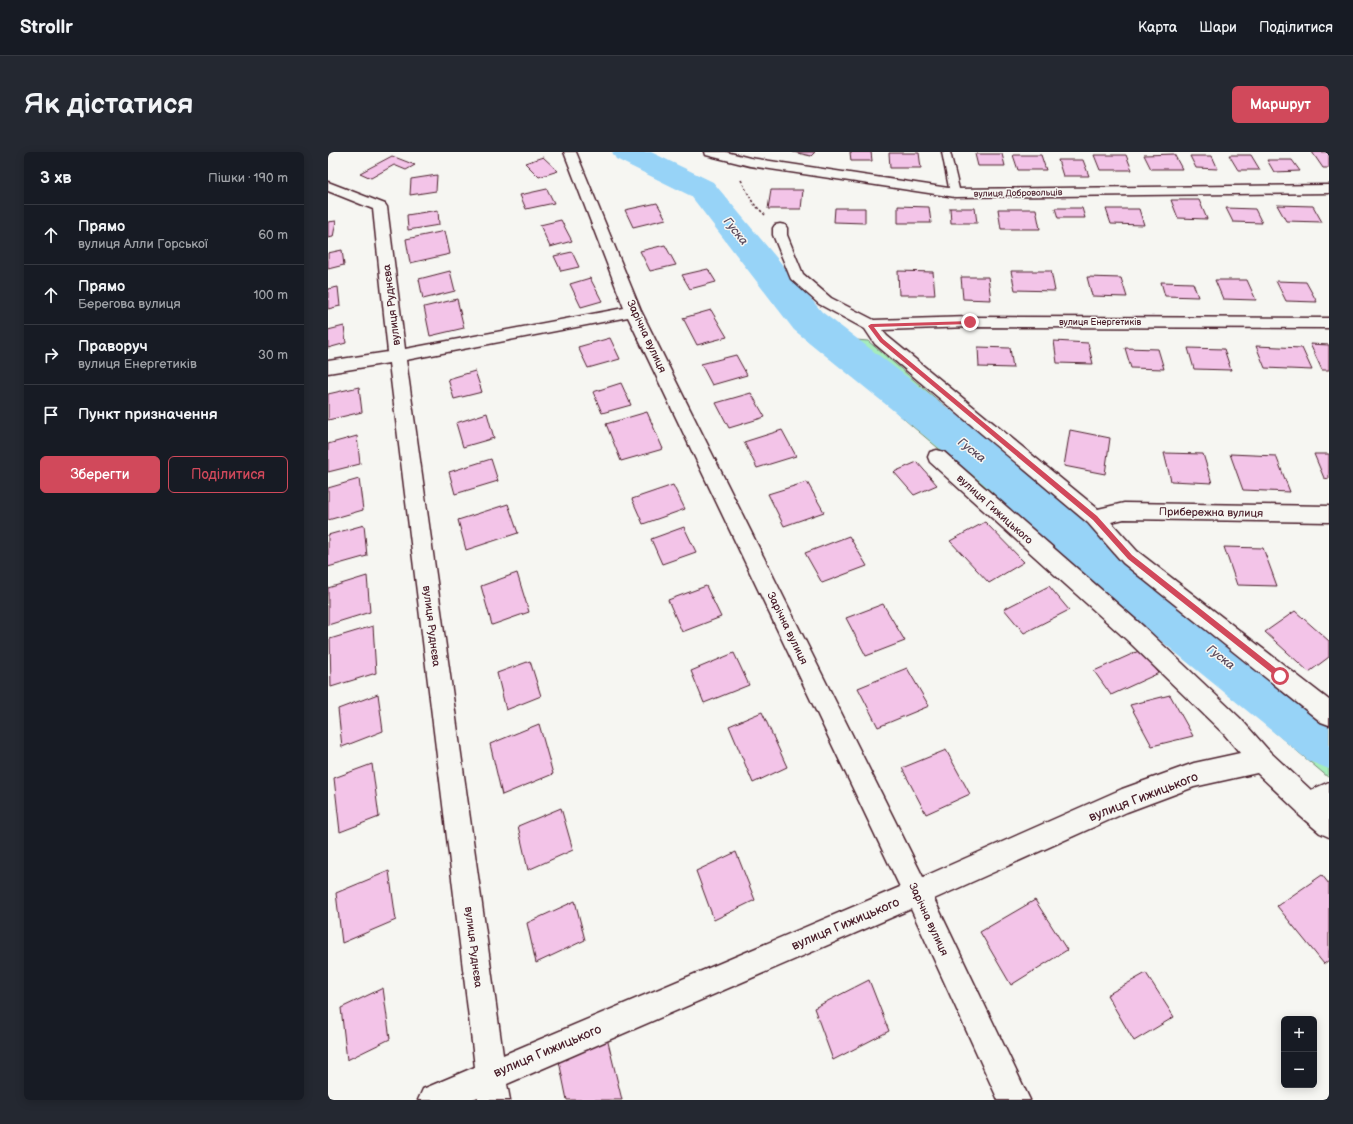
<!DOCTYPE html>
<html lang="uk">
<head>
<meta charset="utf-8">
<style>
	:root { --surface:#171b24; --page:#242831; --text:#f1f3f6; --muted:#9ea1a6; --line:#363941; --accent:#d1495b }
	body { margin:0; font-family:"Balsamiq Sans",sans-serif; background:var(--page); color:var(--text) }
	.controls { position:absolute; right:12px; bottom:12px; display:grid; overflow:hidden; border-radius:6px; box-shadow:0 2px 10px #0003 }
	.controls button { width:36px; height:36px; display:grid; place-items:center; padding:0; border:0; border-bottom:1px solid var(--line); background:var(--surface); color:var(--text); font:20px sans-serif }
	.stop { position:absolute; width:12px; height:12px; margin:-9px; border:3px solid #d1495b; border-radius:50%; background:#fff }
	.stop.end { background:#d1495b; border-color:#fff; box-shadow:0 1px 4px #0008 }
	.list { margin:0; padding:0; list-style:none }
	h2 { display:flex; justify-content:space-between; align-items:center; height:52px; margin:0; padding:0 16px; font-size:17px }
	h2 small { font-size:13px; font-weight:400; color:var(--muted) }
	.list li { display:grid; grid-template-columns:26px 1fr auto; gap:12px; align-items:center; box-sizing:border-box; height:60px; padding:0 16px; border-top:1px solid var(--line) }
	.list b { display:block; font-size:15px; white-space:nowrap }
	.list p { margin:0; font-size:13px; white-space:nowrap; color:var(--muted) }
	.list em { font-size:13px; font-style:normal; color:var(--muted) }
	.actions { display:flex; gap:8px; padding:12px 16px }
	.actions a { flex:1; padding:9px 0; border:1px solid var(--accent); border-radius:6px; text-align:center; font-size:14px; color:var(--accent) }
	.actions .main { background:var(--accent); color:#fff }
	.icon { flex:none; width:22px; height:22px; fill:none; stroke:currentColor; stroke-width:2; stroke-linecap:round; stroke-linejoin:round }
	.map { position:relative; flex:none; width:1001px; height:948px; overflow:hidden; border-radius:6px }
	header { display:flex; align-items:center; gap:24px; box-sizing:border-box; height:56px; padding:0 20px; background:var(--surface); border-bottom:1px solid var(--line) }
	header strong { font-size:19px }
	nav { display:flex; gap:22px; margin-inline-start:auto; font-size:14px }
	.intro { display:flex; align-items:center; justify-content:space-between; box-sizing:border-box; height:96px; padding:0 24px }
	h1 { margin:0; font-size:28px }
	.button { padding:10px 18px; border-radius:6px; background:var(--accent); color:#fff; font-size:14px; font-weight:700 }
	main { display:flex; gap:24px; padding:0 24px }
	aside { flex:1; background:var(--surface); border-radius:6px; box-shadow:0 2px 10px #0003 }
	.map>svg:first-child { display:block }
</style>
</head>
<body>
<header>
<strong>Strollr</strong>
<nav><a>Карта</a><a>Шари</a><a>Поділитися</a></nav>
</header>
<div class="intro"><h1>Як дістатися</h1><a class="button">Маршрут</a></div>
<main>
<aside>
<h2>3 хв<small>Пішки · 190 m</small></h2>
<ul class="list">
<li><svg class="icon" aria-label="ahead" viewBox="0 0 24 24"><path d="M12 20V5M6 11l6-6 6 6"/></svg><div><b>Прямо</b><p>вулиця Алли Горської</p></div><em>60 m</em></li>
<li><svg class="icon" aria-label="ahead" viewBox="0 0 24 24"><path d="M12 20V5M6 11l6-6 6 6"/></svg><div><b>Прямо</b><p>Берегова вулиця</p></div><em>100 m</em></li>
<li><svg class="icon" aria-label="right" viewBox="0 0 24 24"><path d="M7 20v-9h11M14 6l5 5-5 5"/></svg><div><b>Праворуч</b><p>вулиця Енергетиків</p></div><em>30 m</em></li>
<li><svg class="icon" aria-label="arrive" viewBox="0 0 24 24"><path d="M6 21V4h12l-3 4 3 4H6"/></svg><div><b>Пункт призначення</b></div></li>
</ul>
<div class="actions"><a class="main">Зберегти</a><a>Поділитися</a></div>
</aside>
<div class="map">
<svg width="1001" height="948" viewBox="0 0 1001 948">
	<rect width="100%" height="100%" fill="#f6f6f2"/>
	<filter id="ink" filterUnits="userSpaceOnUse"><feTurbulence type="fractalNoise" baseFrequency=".025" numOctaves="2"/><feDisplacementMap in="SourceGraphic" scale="8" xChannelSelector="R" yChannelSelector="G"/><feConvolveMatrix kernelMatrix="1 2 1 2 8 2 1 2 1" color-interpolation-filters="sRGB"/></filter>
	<g filter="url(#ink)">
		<!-- green -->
		<polygon fill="#a5edbb" stroke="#788673" points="483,184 540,189 768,382 823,437 1001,567 1001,626 584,274"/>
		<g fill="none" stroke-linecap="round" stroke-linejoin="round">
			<!-- river -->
			<polygon fill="#97d3f7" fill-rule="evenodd" points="284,0 323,0 385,30 494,160 688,308 771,383 1001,556 1001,617 981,609 737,411 656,332 466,178 363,44 288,7"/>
		</g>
		<!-- building -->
		<g fill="#f3c4e8" stroke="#4a1f2b">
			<polygon points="465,0 487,0 483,4"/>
			<polygon points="522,0 543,0 544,9 523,9"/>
			<polygon points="984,0 1001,0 1001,16 995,16"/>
			<polygon points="561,1 591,1 593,16 562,16"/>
			<polygon points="647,2 674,2 677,14 650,14"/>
			<polygon points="846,2 854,17 823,17 816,3"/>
			<polygon points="685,3 713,3 718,18 690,18"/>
			<polygon points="766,3 798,3 804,18 772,18"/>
			<polygon points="901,3 923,3 932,18 910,18"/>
			<polygon points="64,4 87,13 78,18 66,13 43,26 32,21"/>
			<polygon points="862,4 884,4 890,17 868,16"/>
			<polygon points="215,5 230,19 211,25 197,11"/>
			<polygon points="730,8 755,8 761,24 735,24"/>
			<polygon points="939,8 964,8 972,19 946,20"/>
			<polygon points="109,23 108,39 82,43 83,27"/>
			<polygon points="219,37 226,51 198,57 192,43"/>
			<polygon points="443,38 475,38 473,57 440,57"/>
			<polygon points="843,48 871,48 879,67 850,66"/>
			<polygon points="329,51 338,67 305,75 297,58"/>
			<polygon points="949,53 985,54 994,70 958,69"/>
			<polygon points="570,54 601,55 603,71 570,71"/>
			<polygon points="507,56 537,56 537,71 506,70"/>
			<polygon points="622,56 647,56 649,71 623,71"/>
			<polygon points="727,56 754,56 757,66 730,66"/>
			<polygon points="898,56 927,57 934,71 905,70"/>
			<polygon points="670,57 708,57 712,77 673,77"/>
			<polygon points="778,57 811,57 816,73 783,72"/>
			<polygon points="110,58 111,73 80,78 79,63"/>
			<polygon points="233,68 244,89 222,95 212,73"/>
			<polygon points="8,69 5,85 0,86 0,70"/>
			<polygon points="117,79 122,102 82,111 78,87"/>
			<polygon points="337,93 348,113 322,119 312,99"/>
			<polygon points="14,98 16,113 0,117 0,101"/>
			<polygon points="244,100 251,115 233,119 226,104"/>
			<polygon points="380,117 388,130 362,137 354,123"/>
			<polygon points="122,119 127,139 95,147 91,127"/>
			<polygon points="570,119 605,120 607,143 571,143"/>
			<polygon points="683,119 723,119 727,139 687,138"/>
			<polygon points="633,125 660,125 663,148 635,147"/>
			<polygon points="759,125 793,126 799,145 764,144"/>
			<polygon points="262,126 274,149 253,155 242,132"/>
			<polygon points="887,128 919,128 928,148 895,147"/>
			<polygon points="948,129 978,130 989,150 958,149"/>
			<polygon points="833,130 865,131 870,145 837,144"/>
			<polygon points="10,135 12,154 0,157 0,137"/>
			<polygon points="129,147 136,176 102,184 96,155"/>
			<polygon points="383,158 399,185 369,193 355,166"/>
			<polygon points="16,174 18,191 0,196 0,178"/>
			<polygon points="282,186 292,207 260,216 250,195"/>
			<polygon points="726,189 760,191 765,212 729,211"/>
			<polygon points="982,192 1001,193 1001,218 994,218"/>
			<polygon points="928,194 974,196 984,218 937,216"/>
			<polygon points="650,195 682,196 685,216 651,215"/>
			<polygon points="797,196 830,197 836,217 803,216"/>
			<polygon points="860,196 896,197 903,218 866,217"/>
			<polygon points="408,203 419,223 384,233 373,212"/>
			<polygon points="147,219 154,240 126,247 120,227"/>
			<polygon points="293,231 303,253 274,261 265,240"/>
			<polygon points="31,235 34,260 0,268 0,242"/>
			<polygon points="423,241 437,265 401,276 388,251"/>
			<polygon points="319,260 335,297 293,309 278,272"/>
			<polygon points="159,261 166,286 135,295 128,271"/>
			<polygon points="454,278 468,304 429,316 416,290"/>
			<polygon points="742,278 782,286 777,322 736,314"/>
			<polygon points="29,284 32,312 0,320 0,292"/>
			<polygon points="836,301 875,302 884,331 843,329"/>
			<polygon points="902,302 948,304 962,340 915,338"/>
			<polygon points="986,302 1001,302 1001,327 996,326"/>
			<polygon points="163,307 170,329 127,342 121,320"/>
			<polygon points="589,310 609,333 586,343 566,320"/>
			<polygon points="31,327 35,358 0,368 0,336"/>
			<polygon points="479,330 496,360 456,374 440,342"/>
			<polygon points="345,333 357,357 315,372 304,347"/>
			<polygon points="180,352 190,381 138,398 130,368"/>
			<polygon points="657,370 696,410 661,431 622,389"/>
			<polygon points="36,373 39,404 0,415 0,383"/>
			<polygon points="356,375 368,400 334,412 323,387"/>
			<polygon points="521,384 539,414 494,431 477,401"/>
			<polygon points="896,395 935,396 949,434 909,433"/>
			<polygon points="189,421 201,460 164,473 153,434"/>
			<polygon points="39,424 42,460 0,473 0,436"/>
			<polygon points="378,434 393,465 354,480 340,448"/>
			<polygon points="721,434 741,458 696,481 676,457"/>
			<polygon points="555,452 577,489 538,504 518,466"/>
			<polygon points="967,459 1001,489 1001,505 981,520 937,480"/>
			<polygon points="45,474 48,521 3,535 2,487"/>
			<polygon points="813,498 831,521 783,543 766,519"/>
			<polygon points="406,501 421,533 376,551 363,519"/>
			<polygon points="202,509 213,544 178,558 169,521"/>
			<polygon points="579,516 601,554 550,575 530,536"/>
			<polygon points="50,542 55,579 14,595 10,557"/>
			<polygon points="842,543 865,584 824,594 802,553"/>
			<polygon points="434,560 459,615 425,631 401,574"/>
			<polygon points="211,572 225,622 174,643 162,592"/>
			<polygon points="618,598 642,642 598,662 574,616"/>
			<polygon points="44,612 51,665 12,680 6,626"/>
			<polygon points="233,656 245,698 200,718 190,674"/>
			<polygon points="408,700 427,748 386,768 368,719"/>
			<polygon points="61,719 68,768 14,791 8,741"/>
			<polygon points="994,723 1001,732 1001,808 996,812 949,754"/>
			<polygon points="707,748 739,798 683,833 652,780"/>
			<polygon points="247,749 257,788 208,811 199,771"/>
			<polygon points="818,821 846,865 806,889 779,843"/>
			<polygon points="541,828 561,879 505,908 486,856"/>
			<polygon points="55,836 62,887 19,908 13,856"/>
			<polygon points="279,886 294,948 239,948 231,909"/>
		</g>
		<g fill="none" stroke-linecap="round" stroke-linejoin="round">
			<defs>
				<polygon id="lane" points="614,0 622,0 632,41 630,43 627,44 622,41"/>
				<g id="street">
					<path d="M 236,0 L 248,0 L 313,159 L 595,725 L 794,637 L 866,611 L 912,601 L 896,582 L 800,489 L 602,310 L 600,305 L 602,300 L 609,298 L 616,300 L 816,475 L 912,566 L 942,600 L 983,638 L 1001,630 L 1001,685 L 992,681 L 971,663 L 970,660 L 929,621 L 866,635 L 799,660 L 606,747 L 702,948 L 670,948 L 583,757 L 179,932 L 182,948 L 150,948 L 150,945 L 142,948 L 90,948 L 95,937 L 147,915 L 61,211 L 0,221 L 0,209 L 60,200 L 45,57 L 0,39 L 0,30 L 57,52 L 59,55 L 77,197 L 296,156 ZM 300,165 L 572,735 L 175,903 L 78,208 Z"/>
					<polygon points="377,0 398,0 422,6 627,37 1001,33 1001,41 627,45 422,14 378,3"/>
					<polygon points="452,72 457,73 459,76 459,83 475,122 503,146 546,168 642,165 1001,166 1001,176 642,175 554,178 559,184 770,357 796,351 1001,354 1001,370 796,367 783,370 809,399 1001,548 1001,573 993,570 795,411 760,371 547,192 537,177 491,152 463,127 445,83 445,76 447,73"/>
				</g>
			</defs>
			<!-- lane casing -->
			<use href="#lane" stroke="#4a1f2b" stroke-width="3"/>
			<!-- street casing -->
			<use href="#street" stroke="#4a1f2b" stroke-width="3"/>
			<!-- path -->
			<polyline stroke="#4a1f2b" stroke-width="1.5" stroke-dasharray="2.5 2" stroke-linecap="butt" points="413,28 425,51 437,63"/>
			<!-- lane -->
			<use href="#lane" fill="#f6f6f2" fill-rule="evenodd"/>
			<!-- street -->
			<use href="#street" fill="#f6f6f2" fill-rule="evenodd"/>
		</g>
	</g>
	<!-- route -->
	<polygon fill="#d1495b" points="644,169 642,172 546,175 555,187 769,364 804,403 955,522 955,526 950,526 800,407 765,368 552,190 540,174 543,172"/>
	<g text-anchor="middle" stroke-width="3" stroke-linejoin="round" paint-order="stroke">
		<!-- far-street labels -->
		<g font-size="9" fill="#4a1f2b" stroke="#f6f6f2">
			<text transform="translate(690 41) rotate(-1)" y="3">вулиця Добровольців</text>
			<text x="772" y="173">вулиця Енергетиків</text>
		</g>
		<!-- street labels -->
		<g font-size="11" fill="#4a1f2b" stroke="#f6f6f2">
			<text transform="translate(63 153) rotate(-97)" y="4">вулиця Руднєва</text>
			<text transform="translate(319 184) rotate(65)" y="4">Зарічна вулиця</text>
			<text transform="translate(667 357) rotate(42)" y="4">вулиця Гижицького</text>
			<text transform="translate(883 360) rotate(1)" y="4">Прибережна вулиця</text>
			<text transform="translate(104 474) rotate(83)" y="4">вулиця Руднєва</text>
			<text transform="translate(460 476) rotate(64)" y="4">Зарічна вулиця</text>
			<text transform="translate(601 767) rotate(65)" y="4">Зарічна вулиця</text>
			<text transform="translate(146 795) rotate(83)" y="4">вулиця Руднєва</text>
		</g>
		<!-- water labels -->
		<g font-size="12" font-style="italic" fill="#5d4c5e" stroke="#f6f6f2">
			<text transform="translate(408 79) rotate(51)" y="4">Гуска</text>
			<text transform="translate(644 298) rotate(38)" y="4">Гуска</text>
			<text transform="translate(893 505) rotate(38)" y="4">Гуска</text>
		</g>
		<!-- near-street labels -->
		<g font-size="13" fill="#4a1f2b" stroke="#f6f6f2">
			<text transform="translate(815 644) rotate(-21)" y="5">вулиця Гижицького</text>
			<text transform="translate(517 771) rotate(-23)" y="5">вулиця Гижицького</text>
			<text transform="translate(219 898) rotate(-23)" y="5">вулиця Гижицького</text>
		</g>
	</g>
</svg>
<div class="controls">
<button>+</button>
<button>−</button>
</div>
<div class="stop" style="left:952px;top:524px"></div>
<div class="stop end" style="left:642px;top:170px"></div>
</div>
</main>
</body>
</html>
